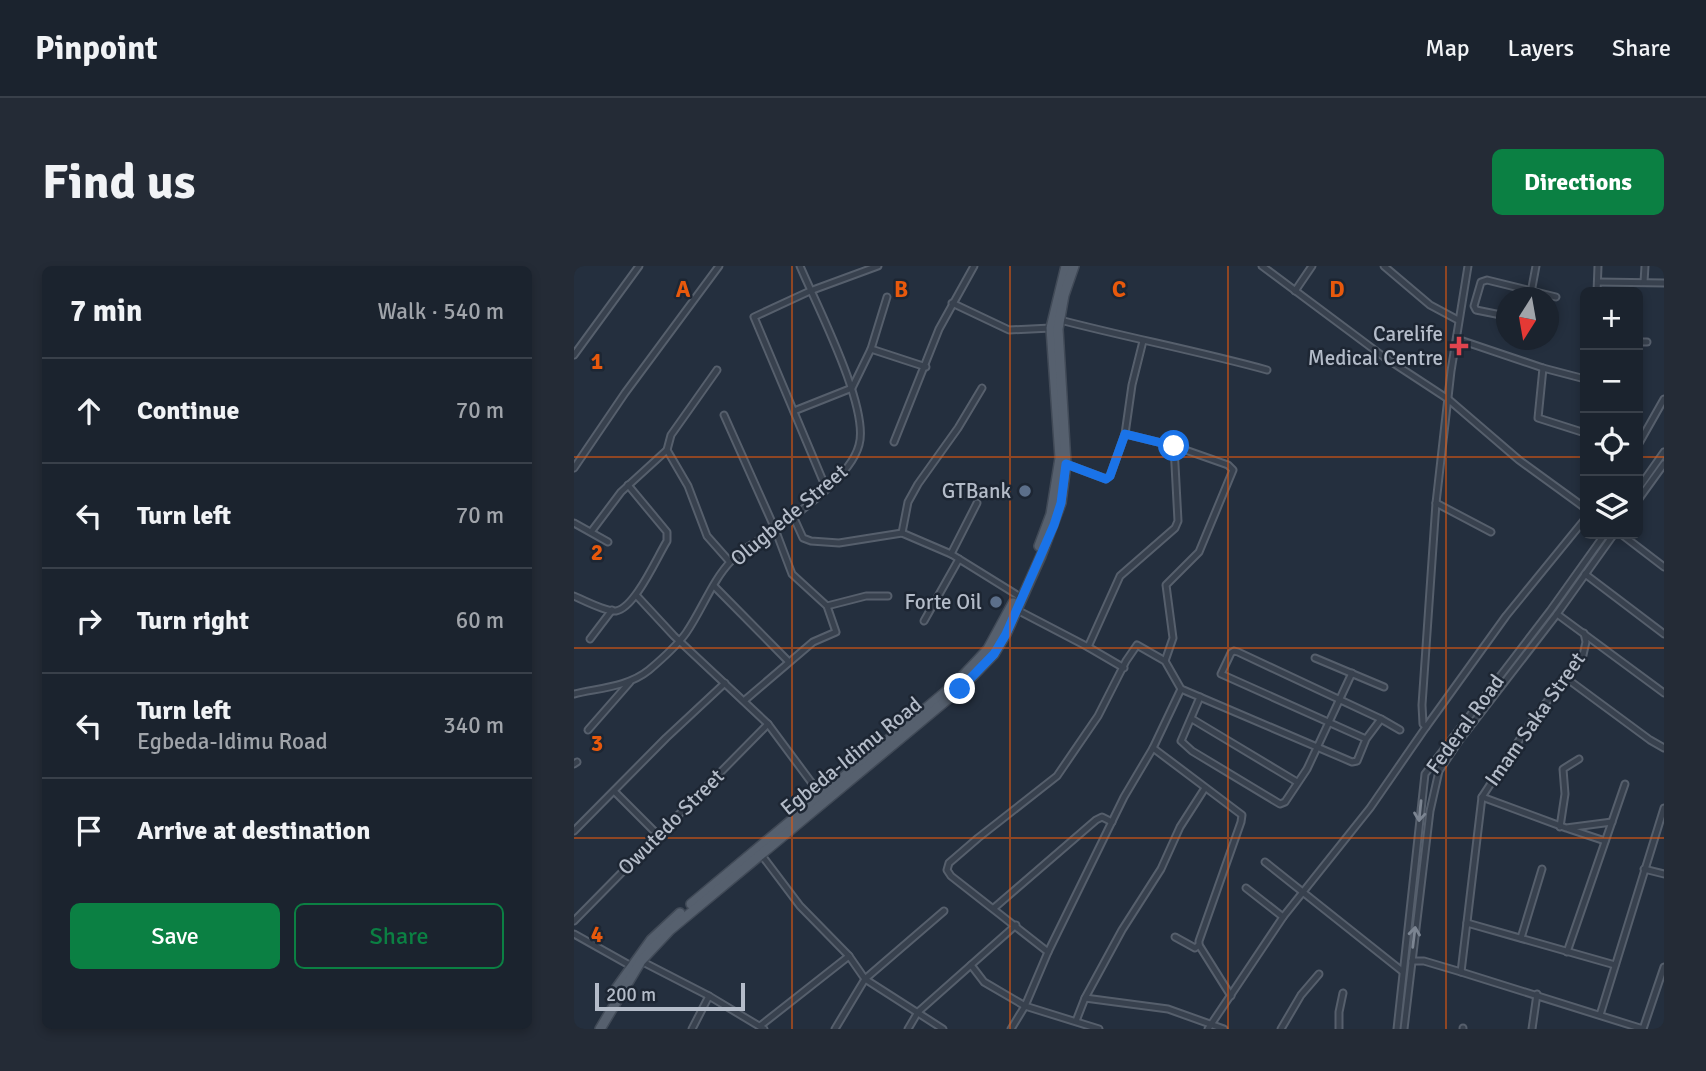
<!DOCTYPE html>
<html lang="en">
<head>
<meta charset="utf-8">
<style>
	:root { --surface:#1b232e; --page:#242b36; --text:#f1f3f6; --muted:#a0a4aa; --line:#39404a; --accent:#0b8043 }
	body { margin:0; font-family:Signika,sans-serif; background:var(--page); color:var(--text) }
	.controls { position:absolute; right:21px; top:21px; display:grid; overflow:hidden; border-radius:10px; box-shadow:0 4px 10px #0003 }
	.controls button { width:63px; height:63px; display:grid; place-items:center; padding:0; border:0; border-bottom:2px solid var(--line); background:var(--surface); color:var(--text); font:35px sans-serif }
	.compass { position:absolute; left:922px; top:21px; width:63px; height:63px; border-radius:50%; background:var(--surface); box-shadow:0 4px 10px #0003; rotate:191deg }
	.scale { position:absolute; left:21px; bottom:18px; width:150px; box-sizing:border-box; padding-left:7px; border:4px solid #b4bcc9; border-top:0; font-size:19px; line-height:24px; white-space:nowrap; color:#b4bcc9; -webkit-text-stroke:5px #1d2633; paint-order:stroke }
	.stop { position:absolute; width:21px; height:21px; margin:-16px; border:5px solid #1a73e8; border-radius:50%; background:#fff }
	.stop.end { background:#1a73e8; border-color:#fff; box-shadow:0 2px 7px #0008 }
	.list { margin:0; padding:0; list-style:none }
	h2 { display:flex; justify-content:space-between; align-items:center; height:91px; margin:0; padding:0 28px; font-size:30px }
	h2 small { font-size:23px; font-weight:400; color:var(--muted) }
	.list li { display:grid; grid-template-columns:46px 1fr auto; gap:21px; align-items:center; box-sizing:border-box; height:105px; padding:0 28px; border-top:2px solid var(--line) }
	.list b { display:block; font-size:26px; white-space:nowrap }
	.list p { margin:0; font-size:23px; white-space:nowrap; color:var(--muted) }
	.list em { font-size:23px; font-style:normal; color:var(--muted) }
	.actions { display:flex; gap:14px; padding:21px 28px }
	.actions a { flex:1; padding:16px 0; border:2px solid var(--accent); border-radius:10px; text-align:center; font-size:24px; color:var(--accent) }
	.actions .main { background:var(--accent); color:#fff }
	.icon { flex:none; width:38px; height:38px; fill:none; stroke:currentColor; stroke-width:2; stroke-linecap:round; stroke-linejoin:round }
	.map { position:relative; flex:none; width:1090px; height:763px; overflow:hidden; border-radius:10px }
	header { display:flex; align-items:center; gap:42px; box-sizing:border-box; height:98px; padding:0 35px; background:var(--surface); border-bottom:2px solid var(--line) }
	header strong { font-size:33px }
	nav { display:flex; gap:38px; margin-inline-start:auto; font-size:24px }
	.intro { display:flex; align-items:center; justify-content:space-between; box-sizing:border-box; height:168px; padding:0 42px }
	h1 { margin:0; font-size:49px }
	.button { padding:18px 32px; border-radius:10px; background:var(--accent); color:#fff; font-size:24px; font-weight:700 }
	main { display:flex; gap:42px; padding:0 42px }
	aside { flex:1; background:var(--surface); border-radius:10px; box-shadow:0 4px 10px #0003 }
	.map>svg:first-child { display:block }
</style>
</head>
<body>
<header>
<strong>Pinpoint</strong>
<nav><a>Map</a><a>Layers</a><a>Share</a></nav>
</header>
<div class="intro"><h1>Find us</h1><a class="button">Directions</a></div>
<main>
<aside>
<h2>7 min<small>Walk · 540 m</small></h2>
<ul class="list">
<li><svg class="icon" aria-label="ahead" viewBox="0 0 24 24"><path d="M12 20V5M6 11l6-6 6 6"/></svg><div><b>Continue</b></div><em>70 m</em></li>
<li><svg class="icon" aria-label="left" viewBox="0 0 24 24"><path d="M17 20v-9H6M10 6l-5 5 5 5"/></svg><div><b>Turn left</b></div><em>70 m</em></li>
<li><svg class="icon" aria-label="right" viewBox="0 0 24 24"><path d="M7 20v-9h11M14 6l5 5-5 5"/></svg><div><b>Turn right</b></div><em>60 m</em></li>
<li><svg class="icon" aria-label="left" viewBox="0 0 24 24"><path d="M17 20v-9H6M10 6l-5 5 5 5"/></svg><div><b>Turn left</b><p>Egbeda-Idimu Road</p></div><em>340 m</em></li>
<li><svg class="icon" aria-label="arrive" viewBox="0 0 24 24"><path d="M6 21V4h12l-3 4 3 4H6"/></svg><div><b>Arrive at destination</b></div></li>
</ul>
<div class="actions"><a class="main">Save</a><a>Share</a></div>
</aside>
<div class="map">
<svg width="1090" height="763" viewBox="0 0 1090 763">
	<rect width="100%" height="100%" fill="#242f3e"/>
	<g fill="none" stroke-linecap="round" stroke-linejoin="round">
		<defs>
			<g id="minor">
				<polyline points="688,0 810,91 874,133 945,194 1011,242"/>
				<polyline points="810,0 856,39 884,54"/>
				<polyline points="894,0 877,105 862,237 848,439 849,458 852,461 932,350 1011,253"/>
				<polyline points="1024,16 1090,17"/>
				<polyline points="1070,16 1071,0"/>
				<polyline points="721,25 738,0"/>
				<polyline points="1023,26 1024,0"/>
				<polyline points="956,32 962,0"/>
				<polyline points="378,37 435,64 477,62"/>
				<polyline points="932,50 902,44 900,40 907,16 913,14 982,31"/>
				<path d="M 486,54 C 555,72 624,85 693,104"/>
				<polyline points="974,59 975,59"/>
				<polyline points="883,73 969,102 1011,113"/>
				<polyline points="1064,76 1073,76"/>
				<polyline points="297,83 352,101"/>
				<polyline points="0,89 65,0"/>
				<polyline points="969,102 964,152 1011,167"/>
				<polyline points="220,145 278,122 297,83 313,31"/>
				<polyline points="150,149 201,263 218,308 253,340 262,366 239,376 171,434"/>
				<polyline points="551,168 600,180 654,199 659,204 625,286 592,319 599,372 591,395"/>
				<polyline points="320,176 365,63 400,0"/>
				<polyline points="1064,179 1090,133"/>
				<polyline points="93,184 114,220 133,270 156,296"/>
				<polyline points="492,198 532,213 536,210 551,168 558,119 569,75"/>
				<polyline points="0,202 51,127 145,0"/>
				<polyline points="252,222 180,51 236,25 304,0"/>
				<polyline points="1064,223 1090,186"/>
				<polyline points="1064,234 1090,198"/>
				<polyline points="862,237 917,266"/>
				<polyline points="219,250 229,272 237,275 265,277 328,267 377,288 443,329"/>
				<polyline points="0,257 34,276"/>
				<polyline points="17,266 47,226 93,184 97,169 143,104"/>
				<polyline points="328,267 334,236 344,218 384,162 408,122"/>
				<polyline points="1047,268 1090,301"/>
				<polyline points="377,288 403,237"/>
				<polyline points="1011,308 1090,368"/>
				<polyline points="140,320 214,395"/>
				<polyline points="62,329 100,370 194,458 246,528"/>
				<path d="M 0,330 C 9,334 32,346 42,345 C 61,342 83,291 93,275 L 93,266 L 54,219"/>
				<polyline points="253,340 292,330 314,330"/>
				<polyline points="443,344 514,381 550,402"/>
				<polyline points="983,348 1090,427"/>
				<polyline points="350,355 385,293"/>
				<polyline points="16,373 38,344"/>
				<polyline points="514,381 546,310 601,262 604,255 600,180"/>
				<polyline points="741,392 810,421"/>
				<polyline points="992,412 1076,474 1090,482"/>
				<path d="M 0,428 C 25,422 54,421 75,404 C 88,393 102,381 112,367 C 128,344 138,315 157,295 C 169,282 186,274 200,264 C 226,246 277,210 285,179 C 296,142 242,38 226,0"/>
				<polyline points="626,431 607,475 618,485 706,538 711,536 733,503 778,407"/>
				<polyline points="618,453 723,516"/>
				<polyline points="807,453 826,464"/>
				<polyline points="14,464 56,416"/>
				<polyline points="579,482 668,549 667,556 625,675 625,679 657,730"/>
				<polyline points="0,498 3,496"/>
				<polyline points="40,525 84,569"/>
				<polyline points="908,531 992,562 1038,556"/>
				<polyline points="986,561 991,528 989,503 1005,493"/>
				<polyline points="995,563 1031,575"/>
				<polyline points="0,565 92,472 151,417"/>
				<polyline points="186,587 226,640 275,690 291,713 369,763"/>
				<polyline points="691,596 828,705"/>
				<polyline points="1070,603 1090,608"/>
				<polyline points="672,622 709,651"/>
				<polyline points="420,642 522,554 528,551 538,556"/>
				<polyline points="0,655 194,458"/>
				<polyline points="893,657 1041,699"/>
				<polyline points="0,668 57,700"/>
				<polyline points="601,671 621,682 625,679"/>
				<polyline points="947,672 968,603"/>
				<polyline points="474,686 377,610 373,604 375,597 404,572 483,510 524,450 552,395 563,379 591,395 607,423 778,496 783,495 792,473 807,453 664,386 660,385 657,387 647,408 792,473"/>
				<polyline points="993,686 1051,518"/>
				<polyline points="67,695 135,730 190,763"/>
				<polyline points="838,695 850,695 887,706 1069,763 1090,701"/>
				<polyline points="397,699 410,716 451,740 525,763"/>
				<polyline points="887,706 908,531 957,456 1009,389 1012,376 1010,367"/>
				<polyline points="511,732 594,743 650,763"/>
				<polyline points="1026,749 1090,542"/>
				<polyline points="502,755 511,732 548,664 587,603 606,561 631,522"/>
				<polyline points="186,760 275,690"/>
				<polyline points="118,763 135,730"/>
				<polyline points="261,763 291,713 370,645"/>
				<polyline points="334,763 344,746 442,659"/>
				<polyline points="437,763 451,740 474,686 550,531 579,482 607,423"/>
				<polyline points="634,763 709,651 796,542 852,461"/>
				<polyline points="707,763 727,729 745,708"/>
				<polyline points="765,763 765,746 769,727"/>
				<polyline points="823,763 851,508 976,345 1031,268"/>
				<polyline points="830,763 856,545 865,505 885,475 983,348 1040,268"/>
				<polyline points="889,763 889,762"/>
				<polyline points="958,763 963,728"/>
			</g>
			<g id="primary">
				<polyline points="465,280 477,248 486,192 477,62 492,0"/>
				<polyline points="117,638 381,418 414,383 439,337"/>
				<polyline points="39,727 77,674 106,647"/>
				<polyline points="26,763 67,695 96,664 386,423 420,388 432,368 467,290 487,237 492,198 484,63 490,29 500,0"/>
			</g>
		</defs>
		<!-- minor casing -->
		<use href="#minor" stroke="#565f6c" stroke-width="9"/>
		<!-- primary casing -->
		<use href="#primary" stroke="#414a57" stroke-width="12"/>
		<!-- minor -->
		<use href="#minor" stroke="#38414e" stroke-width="5"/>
		<!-- primary -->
		<use href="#primary" stroke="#56606e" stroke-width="9"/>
	</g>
	<!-- one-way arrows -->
	<defs><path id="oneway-shaft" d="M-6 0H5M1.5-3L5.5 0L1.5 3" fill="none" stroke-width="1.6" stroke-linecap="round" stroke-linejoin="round" transform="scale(1.75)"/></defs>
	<g stroke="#7c8592">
		<use href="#oneway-shaft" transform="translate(846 545) rotate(96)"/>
		<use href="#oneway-shaft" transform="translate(840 671) rotate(-83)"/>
	</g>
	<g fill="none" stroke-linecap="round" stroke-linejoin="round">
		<!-- route -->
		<polyline stroke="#1a73e8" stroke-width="9" points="386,423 420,388 432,368 480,259 487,237 492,198 532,213 536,210 551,168 600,180"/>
	</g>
	<!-- grid -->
	<path fill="none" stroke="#e8590c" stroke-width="2" stroke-opacity="0.55" d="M 218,0 L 218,763M 436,0 L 436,763M 654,0 L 654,763M 872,0 L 872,763M 0,191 L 1011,191M 1064,191 L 1090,191M 0,382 L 1090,382M 0,572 L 1090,572"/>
	<!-- markers -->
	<path fill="#e0444e" stroke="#1d2633" stroke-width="2.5" d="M881.5 69.5h7v7h7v7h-7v7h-7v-7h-7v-7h7z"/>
	<g fill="#5c6f8a" stroke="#1d2633" stroke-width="2.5">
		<circle cx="451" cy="225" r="7"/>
		<circle cx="422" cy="336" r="7"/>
	</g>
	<g text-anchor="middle" stroke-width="5" stroke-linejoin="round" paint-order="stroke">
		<!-- poi labels -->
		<g font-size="21" fill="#b4bcc9" stroke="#1d2633" text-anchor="end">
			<text x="869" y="75">Carelife<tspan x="869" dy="24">Medical Centre</tspan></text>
			<text x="437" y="232">GTBank</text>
			<text x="408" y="343">Forte Oil</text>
		</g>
		<!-- street labels -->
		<g font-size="21" fill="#b4bcc9" stroke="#1d2633">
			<text transform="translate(215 249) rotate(-40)" y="7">Olugbede Street</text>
			<text transform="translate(961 453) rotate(-55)" y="7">Imam Saka Street</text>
			<text transform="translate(891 458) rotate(-54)" y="7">Federal Road</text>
			<text transform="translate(277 490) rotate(-39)" y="7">Egbeda-Idimu Road</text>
			<text transform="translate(97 556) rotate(-45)" y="7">Owutedo Street</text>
		</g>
	</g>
	<g font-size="23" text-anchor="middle" font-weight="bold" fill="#e8590c" stroke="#1d2633" stroke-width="5" stroke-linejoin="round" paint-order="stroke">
		<text x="109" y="31">A</text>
		<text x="327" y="31">B</text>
		<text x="545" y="31">C</text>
		<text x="763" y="31">D</text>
		<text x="23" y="103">1</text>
		<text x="23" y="294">2</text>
		<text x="23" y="485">3</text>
		<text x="23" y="676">4</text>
	</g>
</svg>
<div class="controls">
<button>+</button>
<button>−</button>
<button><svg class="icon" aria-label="locate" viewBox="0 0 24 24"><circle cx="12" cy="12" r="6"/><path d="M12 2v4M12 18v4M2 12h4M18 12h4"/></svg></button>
<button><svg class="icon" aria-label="layers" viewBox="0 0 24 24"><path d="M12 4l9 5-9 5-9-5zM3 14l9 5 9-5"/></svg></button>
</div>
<svg class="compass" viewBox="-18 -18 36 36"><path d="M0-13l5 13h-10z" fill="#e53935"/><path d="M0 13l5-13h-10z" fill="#a0a4aa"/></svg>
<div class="scale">200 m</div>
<div class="stop" style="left:600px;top:180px"></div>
<div class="stop end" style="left:386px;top:423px"></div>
</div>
</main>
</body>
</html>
